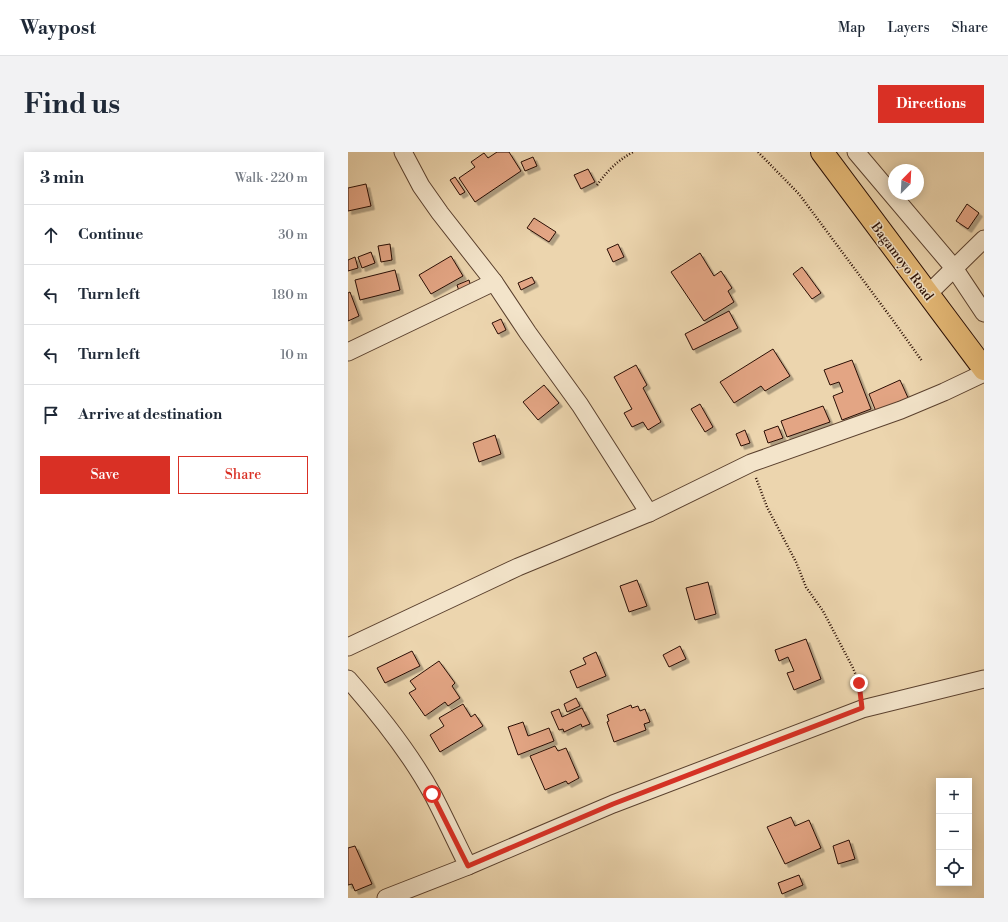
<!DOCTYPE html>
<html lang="en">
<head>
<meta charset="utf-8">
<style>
	:root { --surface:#fff; --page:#f2f2f3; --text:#1f2937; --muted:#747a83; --line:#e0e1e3; --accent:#d93025 }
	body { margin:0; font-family:"Libre Bodoni",serif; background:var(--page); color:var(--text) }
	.controls { position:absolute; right:12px; bottom:12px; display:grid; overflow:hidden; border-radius:0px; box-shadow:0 2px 10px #0003 }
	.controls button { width:36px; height:36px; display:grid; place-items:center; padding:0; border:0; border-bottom:1px solid var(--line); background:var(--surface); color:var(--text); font:20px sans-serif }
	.compass { position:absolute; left:540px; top:12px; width:36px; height:36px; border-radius:50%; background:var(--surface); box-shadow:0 2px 10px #0003; rotate:24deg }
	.stop { position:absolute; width:12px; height:12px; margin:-9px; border:3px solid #d93025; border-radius:50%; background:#fff }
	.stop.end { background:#d93025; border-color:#fff; box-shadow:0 1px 4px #0008 }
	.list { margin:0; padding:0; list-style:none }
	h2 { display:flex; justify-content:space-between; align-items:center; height:52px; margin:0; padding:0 16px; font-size:17px }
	h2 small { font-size:13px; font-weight:400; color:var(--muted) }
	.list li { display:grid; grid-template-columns:26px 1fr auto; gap:12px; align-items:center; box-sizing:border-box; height:60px; padding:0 16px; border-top:1px solid var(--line) }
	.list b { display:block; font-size:15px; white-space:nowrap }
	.list em { font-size:13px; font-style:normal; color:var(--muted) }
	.actions { display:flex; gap:8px; padding:12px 16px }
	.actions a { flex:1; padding:9px 0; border:1px solid var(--accent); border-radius:0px; text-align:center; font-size:14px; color:var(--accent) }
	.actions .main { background:var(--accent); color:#fff }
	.icon { flex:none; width:22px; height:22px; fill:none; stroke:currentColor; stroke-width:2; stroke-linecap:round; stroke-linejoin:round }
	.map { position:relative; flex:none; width:636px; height:746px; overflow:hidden; border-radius:0px }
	header { display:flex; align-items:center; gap:24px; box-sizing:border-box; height:56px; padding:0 20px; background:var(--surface); border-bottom:1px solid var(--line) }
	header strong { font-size:19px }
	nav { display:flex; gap:22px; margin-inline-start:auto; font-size:14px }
	.intro { display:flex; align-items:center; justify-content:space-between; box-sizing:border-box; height:96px; padding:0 24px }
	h1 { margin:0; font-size:28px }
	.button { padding:10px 18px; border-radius:0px; background:var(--accent); color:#fff; font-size:14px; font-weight:700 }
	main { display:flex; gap:24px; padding:0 24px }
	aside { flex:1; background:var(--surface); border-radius:0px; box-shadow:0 2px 10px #0003 }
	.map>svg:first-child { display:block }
</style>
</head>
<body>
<header>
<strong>Waypost</strong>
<nav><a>Map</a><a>Layers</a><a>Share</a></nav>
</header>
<div class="intro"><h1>Find us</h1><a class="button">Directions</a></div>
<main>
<aside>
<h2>3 min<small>Walk · 220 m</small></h2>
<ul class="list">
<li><svg class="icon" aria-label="ahead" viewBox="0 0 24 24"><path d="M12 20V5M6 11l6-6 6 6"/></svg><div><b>Continue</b></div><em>30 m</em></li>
<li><svg class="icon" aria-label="left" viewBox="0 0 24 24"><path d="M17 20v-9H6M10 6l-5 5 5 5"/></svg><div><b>Turn left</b></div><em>180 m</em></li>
<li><svg class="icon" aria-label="left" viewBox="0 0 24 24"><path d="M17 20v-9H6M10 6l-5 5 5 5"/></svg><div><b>Turn left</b></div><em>10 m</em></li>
<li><svg class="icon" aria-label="arrive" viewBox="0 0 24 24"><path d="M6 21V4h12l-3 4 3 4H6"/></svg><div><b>Arrive at destination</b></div></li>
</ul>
<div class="actions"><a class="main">Save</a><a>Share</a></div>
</aside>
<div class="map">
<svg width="636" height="746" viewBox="0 0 636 746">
	<defs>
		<filter id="shadow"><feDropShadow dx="3.5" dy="3.5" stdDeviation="0" flood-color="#0004"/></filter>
	</defs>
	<rect width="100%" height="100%" fill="#ecd5ae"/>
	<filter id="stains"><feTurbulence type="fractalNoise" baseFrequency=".005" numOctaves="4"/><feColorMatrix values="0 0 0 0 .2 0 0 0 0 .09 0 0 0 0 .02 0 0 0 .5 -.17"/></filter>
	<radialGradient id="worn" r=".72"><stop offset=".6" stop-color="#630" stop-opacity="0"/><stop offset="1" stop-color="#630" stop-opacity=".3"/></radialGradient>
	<!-- building -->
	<g fill="#e3a584" stroke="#290e04" filter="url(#shadow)">
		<polygon points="149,0 161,0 173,19 127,50 111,26 127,15 123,10 136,1 140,6"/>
		<polygon points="185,5 189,14 177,19 173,10"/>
		<polygon points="240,17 247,30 233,37 226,23"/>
		<polygon points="107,25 117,40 112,43 102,28"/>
		<polygon points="18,32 23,54 0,59 0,36"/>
		<polygon points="619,52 631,61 620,77 608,69"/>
		<polygon points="186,66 208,80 201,90 179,76"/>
		<polygon points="42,92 44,108 33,110 30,94"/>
		<polygon points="270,92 276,105 265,110 259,97"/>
		<polygon points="23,100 27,111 14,116 10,105"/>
		<polygon points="352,101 366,124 373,119 384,136 380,139 386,150 356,169 323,120"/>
		<polygon points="103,104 115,124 83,142 71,123"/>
		<polygon points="7,105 10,116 0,119 0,108"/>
		<polygon points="454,115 473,141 464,147 445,122"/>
		<polygon points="47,118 52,138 12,148 7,128"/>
		<polygon points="184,125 187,131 173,138 170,131"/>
		<polygon points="121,128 123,135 111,139 109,133"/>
		<polygon points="2,140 11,164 0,169 0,141"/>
		<polygon points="381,159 390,176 345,198 337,182"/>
		<polygon points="153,167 158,178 150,182 144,171"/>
		<polygon points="425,197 442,224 417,239 413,234 386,251 372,230"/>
		<polygon points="504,208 523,257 494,268 485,244 495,240 491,230 482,233 476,218"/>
		<polygon points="288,213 299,233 295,236 313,270 300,278 295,270 284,275 276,261 284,257 266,225"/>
		<polygon points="552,228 561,248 529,262 521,242"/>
		<polygon points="196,233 211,251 190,268 175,250"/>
		<polygon points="352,252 365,275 357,280 343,257"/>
		<polygon points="475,254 482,270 439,285 433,269"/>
		<polygon points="430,274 435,286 420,291 416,279"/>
		<polygon points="397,278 402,291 393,294 388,282"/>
		<polygon points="147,283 153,302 131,310 125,291"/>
		<polygon points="289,428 299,454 281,460 272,434"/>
		<polygon points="360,430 368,462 347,468 338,436"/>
		<polygon points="458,487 473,527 446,538 439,521 446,519 440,505 431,509 427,498"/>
		<polygon points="332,494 338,507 321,515 315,503"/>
		<polygon points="64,499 72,514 37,531 29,516"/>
		<polygon points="248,500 258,524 229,536 222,519 238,512 235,506"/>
		<polygon points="91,509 107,531 104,534 112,546 100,554 97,550 77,564 61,541 68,537 62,529"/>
		<polygon points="228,546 232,554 219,560 216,552"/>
		<polygon points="115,552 123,565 127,562 135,574 92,600 82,583 96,574 91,566"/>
		<polygon points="283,553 284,556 290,554 292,559 297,557 302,570 296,572 298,578 266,590 259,570 261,569 259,563"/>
		<polygon points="234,556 242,572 234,575 233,572 216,580 215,577 211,578 203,560 211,557 214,565"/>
		<polygon points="175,570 180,584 201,576 206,589 170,603 160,575"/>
		<polygon points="207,594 210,599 218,596 231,626 220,632 218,629 197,638 182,604"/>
		<polygon points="443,665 447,674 461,668 473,696 437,712 419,675"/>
		<polygon points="501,688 507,707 490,712 485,694"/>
		<polygon points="7,694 24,732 7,739 4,732 0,733 0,696"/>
		<polygon points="451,723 455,733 434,742 430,731"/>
	</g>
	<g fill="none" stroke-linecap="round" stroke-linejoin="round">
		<defs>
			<g id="minor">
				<polyline points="55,0 73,34 92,61 146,130 180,181 232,253 301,361"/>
				<polyline points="508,0 606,116 636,161"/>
				<polyline points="580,142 636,87"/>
				<polyline points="0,200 146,130"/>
				<polyline points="0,495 170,415 301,361 403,311 553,258 596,240 636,221"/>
				<path d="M 0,527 C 31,562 62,601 85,643 C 97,666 108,690 120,714"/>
				<polyline points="38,746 120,714 265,652 514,557 636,527"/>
			</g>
			<polyline id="highway" points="474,0 636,217"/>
		</defs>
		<!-- minor casing -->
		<use href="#minor" stroke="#5a402e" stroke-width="19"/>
		<!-- highway casing -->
		<use href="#highway" stroke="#290e04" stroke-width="24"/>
		<!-- path -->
		<g stroke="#290e04" stroke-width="2.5" stroke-dasharray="1 2" stroke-linecap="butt">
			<polyline points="410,0 451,42 544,167 574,209"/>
			<path d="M 249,33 C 260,18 269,9 285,0"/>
			<polyline points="408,326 419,355 448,410 458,435 475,459 505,516 511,531 512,542"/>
		</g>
		<!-- minor -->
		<use href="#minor" stroke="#f3e4ca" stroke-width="17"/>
		<!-- highway -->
		<use href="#highway" stroke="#e6ba77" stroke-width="22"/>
	</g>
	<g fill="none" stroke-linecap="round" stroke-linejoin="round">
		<!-- route -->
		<polyline stroke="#d93025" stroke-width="5" points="84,642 120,714 265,652 514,556 511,531"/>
	</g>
	<g text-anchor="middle" stroke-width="3" stroke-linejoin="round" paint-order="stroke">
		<!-- street labels -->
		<g font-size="13" fill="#290e04" stroke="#f3e4ca">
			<text transform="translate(555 109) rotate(53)" y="5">Bagamoyo Road</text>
		</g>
	</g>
	<rect width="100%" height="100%" filter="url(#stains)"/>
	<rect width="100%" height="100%" fill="url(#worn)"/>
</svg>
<div class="controls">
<button>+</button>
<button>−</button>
<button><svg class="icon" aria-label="locate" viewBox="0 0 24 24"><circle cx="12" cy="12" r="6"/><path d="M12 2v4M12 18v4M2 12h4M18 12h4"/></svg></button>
</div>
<svg class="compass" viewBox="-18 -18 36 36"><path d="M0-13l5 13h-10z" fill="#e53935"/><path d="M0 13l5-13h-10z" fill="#747a83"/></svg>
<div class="stop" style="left:84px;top:642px"></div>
<div class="stop end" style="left:511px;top:531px"></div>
</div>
</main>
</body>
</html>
